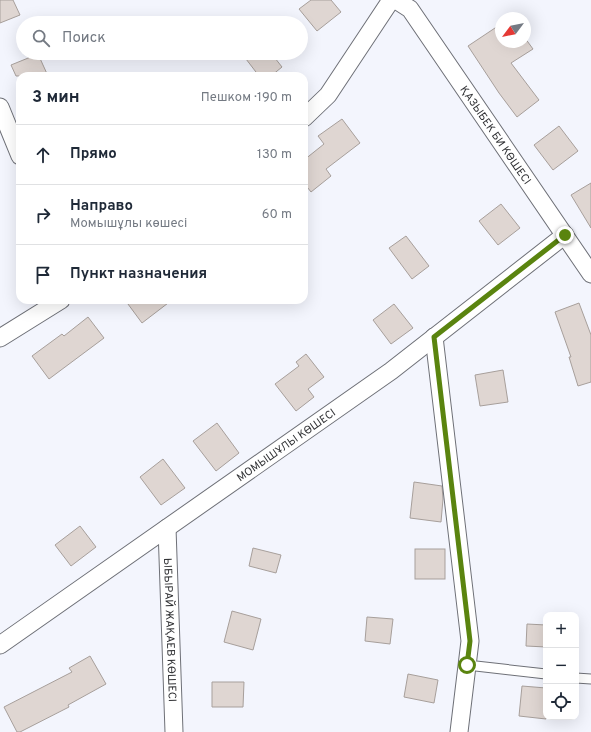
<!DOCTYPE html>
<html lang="ru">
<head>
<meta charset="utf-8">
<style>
	:root { --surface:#fff; --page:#f2f2f3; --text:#1f2937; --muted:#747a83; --line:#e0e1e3 }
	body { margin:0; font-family:Overpass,sans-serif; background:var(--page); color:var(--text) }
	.controls { position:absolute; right:12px; bottom:12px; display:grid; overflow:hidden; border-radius:8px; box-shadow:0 4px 16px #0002 }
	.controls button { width:36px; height:36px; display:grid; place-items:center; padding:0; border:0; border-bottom:1px solid var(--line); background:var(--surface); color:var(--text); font:20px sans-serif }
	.compass { position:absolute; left:495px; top:12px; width:36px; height:36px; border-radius:50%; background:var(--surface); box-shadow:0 4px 16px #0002; rotate:238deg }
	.stop { position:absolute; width:12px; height:12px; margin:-9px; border:3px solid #5a840f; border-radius:50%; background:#fff }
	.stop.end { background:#5a840f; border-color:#fff; box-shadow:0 1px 4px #0008 }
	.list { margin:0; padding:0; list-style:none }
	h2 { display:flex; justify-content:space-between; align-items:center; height:52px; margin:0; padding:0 16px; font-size:17px }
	h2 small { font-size:13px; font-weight:400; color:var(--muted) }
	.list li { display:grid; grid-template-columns:26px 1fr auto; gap:12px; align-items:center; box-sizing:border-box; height:60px; padding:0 16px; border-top:1px solid var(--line) }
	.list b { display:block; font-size:15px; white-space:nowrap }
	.list p { margin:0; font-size:13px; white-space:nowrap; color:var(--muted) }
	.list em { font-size:13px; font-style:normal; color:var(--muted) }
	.icon { flex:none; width:22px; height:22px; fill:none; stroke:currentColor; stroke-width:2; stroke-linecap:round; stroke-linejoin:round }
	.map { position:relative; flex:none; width:591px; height:732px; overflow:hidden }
	.search { position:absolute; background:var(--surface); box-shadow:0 4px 16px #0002; left:16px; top:16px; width:292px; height:44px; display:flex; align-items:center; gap:10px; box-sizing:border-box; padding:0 14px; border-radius:22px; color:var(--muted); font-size:15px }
	.panel { position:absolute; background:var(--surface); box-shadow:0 4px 16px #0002; left:16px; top:72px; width:292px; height:232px; border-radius:12px }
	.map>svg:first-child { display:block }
</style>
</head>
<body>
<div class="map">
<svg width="591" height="732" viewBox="0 0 591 732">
	<rect width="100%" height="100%" fill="#f3f5fd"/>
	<!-- building -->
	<g fill="#dfd6d2" stroke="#a79f9b">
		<polygon points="0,0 13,0 20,15 0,23"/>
		<polygon points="311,0 331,0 341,12 317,31 299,9"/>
		<polygon points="501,24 501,42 525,42 525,38 533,49 511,63 539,100 517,117 499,93 468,46"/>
		<polygon points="253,53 271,53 282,67 271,76 259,76 246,59"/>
		<polygon points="38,54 48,76 16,76 11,65"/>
		<polygon points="342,119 360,143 326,169 331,176 311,192 304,183 304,160 324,144 318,136"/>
		<polygon points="559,126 578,151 553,170 534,145"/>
		<polygon points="591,183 591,228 571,195"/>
		<polygon points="501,204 520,228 498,245 479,221"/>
		<polygon points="406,236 429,266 412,279 389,248"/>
		<polygon points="125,300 172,300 142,323"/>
		<polygon points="579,303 591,335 591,382 578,386 569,357 571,357 555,312"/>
		<polygon points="394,304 413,328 391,344 373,320"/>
		<polygon points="88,317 104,338 49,379 32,356 62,334 64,336"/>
		<polygon points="306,354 324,377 308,389 314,397 296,411 275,384 299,366 296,362"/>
		<polygon points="503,370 508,402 480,406 475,375"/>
		<polygon points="217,423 239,453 216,471 193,441"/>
		<polygon points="163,459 185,488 161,505 140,477"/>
		<polygon points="414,482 442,486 443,499 441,522 410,518"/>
		<polygon points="80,526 96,547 71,566 55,545"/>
		<polygon points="253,548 281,555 276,573 249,566"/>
		<rect x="415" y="549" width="30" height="30"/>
		<polygon points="232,611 261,619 253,650 224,642"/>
		<polygon points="367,617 393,619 390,644 365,641"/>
		<polygon points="527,624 546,625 546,647 526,646"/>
		<polygon points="90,656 106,684 68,705 69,707 20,732 17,732 4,707 72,672 69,668"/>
		<polygon points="408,674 438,680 434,703 404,697"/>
		<polygon points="212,682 244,682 243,707 212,707"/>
		<polygon points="522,686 546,688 546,719 519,716"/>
	</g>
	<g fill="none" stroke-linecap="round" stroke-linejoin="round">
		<defs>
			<g id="lane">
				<polyline points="467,665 546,674"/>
				<polyline points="576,678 591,679"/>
			</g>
			<g id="street">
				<path id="s1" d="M 396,0 L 410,9 L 591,274"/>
				<polyline points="0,107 20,156"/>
				<polyline points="304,118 328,95 391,0"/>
				<polyline points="434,337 470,641 459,732"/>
				<polyline points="0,338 61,300"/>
				<path id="s2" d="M 167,528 L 174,732"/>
				<path id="s3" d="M 0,645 L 391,371 L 565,235"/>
			</g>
		</defs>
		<!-- lane casing -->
		<use href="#lane" stroke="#6e7077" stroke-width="11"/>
		<!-- street casing -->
		<use href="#street" stroke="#6e7077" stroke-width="19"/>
		<!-- lane -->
		<use href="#lane" stroke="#fff" stroke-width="9"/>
		<!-- street -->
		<use href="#street" stroke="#fff" stroke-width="17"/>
	</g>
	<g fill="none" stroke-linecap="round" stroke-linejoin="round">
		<!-- route -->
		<polyline stroke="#5a840f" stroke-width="5" points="467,665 470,641 434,337 565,235"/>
	</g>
	<g text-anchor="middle" stroke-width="3.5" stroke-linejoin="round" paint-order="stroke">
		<!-- street labels -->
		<g font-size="11" fill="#313235" stroke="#fff">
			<text dy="4" stroke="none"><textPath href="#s1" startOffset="169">ҚАЗЫБЕК БИ КӨШЕСІ</textPath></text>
			<text dy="4" stroke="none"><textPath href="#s3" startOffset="349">МОМЫШҰЛЫ КӨШЕСІ</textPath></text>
			<text dy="4" stroke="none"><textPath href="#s2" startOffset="102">ЫБЫРАЙ ЖАҚАЕВ КӨШЕСІ</textPath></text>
		</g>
	</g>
</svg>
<div class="controls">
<button>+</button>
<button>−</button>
<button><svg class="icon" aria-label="locate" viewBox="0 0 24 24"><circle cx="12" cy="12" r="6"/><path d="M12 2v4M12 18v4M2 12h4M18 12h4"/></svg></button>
</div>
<svg class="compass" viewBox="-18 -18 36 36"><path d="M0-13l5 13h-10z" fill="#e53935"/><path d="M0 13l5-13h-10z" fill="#747a83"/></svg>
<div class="stop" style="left:467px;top:665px"></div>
<div class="stop end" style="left:565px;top:235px"></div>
<div class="search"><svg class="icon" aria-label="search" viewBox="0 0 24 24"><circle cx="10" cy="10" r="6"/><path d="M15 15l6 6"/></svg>Поиск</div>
<section class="panel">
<h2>3 мин<small>Пешком · 190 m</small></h2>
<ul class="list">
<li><svg class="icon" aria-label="ahead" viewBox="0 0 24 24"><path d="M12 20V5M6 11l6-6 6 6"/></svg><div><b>Прямо</b></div><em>130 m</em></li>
<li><svg class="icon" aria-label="right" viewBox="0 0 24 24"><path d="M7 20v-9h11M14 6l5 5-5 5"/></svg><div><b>Направо</b><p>Момышұлы көшесі</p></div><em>60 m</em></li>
<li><svg class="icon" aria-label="arrive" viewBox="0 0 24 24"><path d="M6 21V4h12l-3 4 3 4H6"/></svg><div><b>Пункт назначения</b></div></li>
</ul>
</section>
</div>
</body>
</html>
